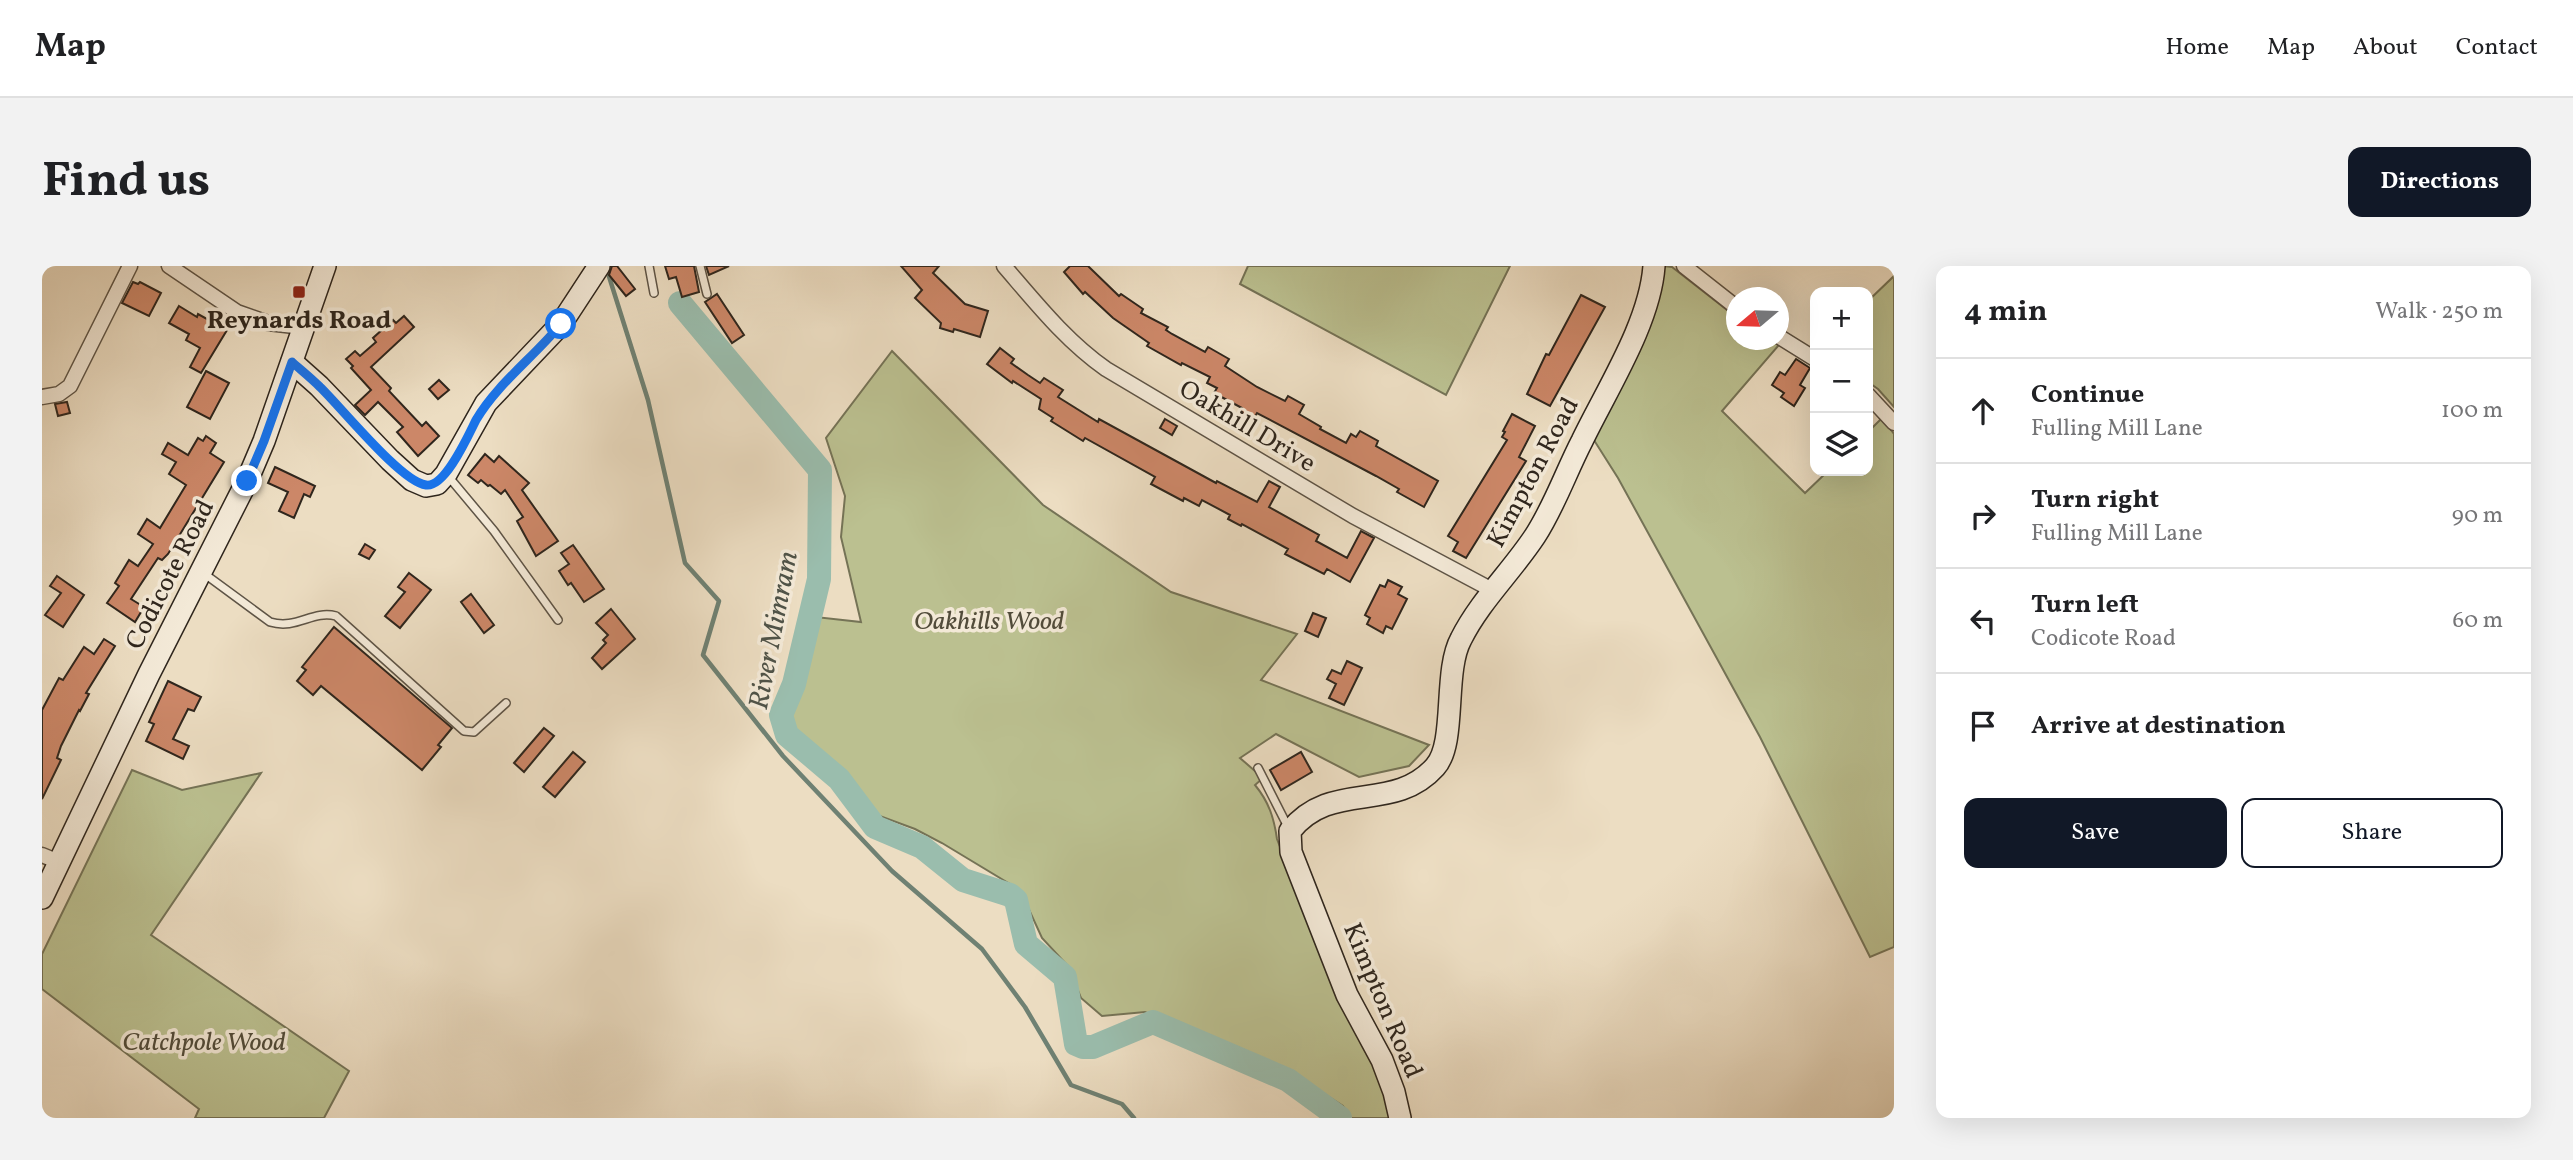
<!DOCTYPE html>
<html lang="en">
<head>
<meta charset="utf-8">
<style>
	:root { --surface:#fff; --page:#f2f2f2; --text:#202124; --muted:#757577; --line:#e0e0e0; --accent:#111827 }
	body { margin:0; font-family:Vollkorn,serif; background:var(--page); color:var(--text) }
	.controls { position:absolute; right:21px; top:21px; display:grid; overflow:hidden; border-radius:14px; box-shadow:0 7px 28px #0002 }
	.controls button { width:63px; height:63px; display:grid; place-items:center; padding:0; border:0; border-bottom:2px solid var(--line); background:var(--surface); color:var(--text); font:35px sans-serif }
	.compass { position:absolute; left:1684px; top:21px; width:63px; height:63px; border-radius:50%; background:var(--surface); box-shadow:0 7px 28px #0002; rotate:251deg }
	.stop { position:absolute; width:21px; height:21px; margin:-16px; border:5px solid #1a73e8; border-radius:50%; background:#fff }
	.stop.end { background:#1a73e8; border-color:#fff; box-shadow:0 2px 7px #0008 }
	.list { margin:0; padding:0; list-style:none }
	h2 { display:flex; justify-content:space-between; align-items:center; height:91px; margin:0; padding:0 28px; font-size:30px }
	h2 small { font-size:23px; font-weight:400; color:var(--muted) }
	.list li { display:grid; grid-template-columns:46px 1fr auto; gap:21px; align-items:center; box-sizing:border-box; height:105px; padding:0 28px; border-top:2px solid var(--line) }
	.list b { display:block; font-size:26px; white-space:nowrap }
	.list p { margin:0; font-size:23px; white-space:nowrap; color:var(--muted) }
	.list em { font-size:23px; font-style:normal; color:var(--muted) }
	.actions { display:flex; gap:14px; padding:21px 28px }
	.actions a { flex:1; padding:16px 0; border:2px solid var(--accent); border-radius:14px; text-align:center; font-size:24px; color:var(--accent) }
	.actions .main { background:var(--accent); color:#fff }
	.icon { flex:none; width:38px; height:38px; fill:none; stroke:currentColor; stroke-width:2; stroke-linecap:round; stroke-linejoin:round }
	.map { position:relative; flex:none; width:1852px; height:852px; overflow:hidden; border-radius:14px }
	header { display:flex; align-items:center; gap:42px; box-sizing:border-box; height:98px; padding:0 35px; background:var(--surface); border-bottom:2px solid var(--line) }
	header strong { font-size:33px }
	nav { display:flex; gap:38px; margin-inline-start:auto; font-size:24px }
	.intro { display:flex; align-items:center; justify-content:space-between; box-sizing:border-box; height:168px; padding:0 42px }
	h1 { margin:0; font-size:49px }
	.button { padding:18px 32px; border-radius:14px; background:var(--accent); color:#fff; font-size:24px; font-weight:700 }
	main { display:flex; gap:42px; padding:0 42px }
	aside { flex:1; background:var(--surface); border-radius:14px; box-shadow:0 7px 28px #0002 }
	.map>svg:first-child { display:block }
</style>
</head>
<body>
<header>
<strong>Map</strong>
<nav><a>Home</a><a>Map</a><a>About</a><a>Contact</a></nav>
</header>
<div class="intro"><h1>Find us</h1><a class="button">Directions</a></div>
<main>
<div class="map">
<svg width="1852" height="852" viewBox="0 0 1852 852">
	<rect width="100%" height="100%" fill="#ecddc2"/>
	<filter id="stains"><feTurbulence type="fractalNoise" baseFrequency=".00286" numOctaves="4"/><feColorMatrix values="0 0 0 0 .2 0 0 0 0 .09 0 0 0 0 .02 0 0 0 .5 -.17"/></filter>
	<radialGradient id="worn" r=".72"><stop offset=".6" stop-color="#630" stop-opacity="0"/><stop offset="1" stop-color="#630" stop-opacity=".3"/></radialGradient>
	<!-- green -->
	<g fill="#bbc090" stroke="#757356" stroke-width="2">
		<polygon points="1206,0 1468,0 1404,129 1198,18"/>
		<polygon points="1621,0 1630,1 1694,51 1694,74 1729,74 1737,79 1680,145 1763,227 1786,205 1826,205 1826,166 1840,152 1852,168 1852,681 1828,691 1718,471 1576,212 1550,171"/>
		<polygon points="1852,10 1852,141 1836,123 1826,116 1826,35"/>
		<path d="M 850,85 L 1001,239 L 1129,326 L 1255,368 L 1219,414 L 1387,479 L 1367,500 L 1317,511 L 1234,468 L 1198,492 L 1221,512 L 1213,519 C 1227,536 1232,552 1235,573 L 1300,739 L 1331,792 L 1352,852 L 1308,852 L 1301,840 L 1240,801 L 1103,746 L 1060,750 L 1039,732 L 1026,700 L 1000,672 L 978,624 L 900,577 L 873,563 L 835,549 L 808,512 L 750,463 L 749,449 L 761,412 L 774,351 L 819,356 L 799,271 L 803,230 L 784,172 Z"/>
		<polygon points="90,504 140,524 219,507 109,669 307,805 282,852 153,852 157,843 0,723 0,688"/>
	</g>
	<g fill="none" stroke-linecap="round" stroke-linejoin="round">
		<!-- stream -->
		<polyline stroke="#6f8173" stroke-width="4.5" points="564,1 606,134 643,297 677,335 661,389 741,490 850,605 940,683 983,741 1029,819 1080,838 1092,852"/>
		<!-- river -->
		<polyline stroke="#9abdad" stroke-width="24" points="638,37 778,204 777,313 752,418 739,449 745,469 797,513 833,561 880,581 921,614 968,629 974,634 984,678 1023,711 1034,778 1041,781 1051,781 1111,756 1246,814 1298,852"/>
	</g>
	<!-- building -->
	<g fill="#cc8768" stroke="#2f261d" stroke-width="2">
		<polygon points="570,0 575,0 593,23 584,30 567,9"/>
		<polygon points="623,0 652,0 657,26 640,31 634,11 627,13"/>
		<polygon points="664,0 687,0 667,9"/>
		<polygon points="859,0 897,0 891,7 923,38 946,45 938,71 912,63 911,66 898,62 899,57 873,32 880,24"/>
		<polygon points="1028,0 1046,0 1077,30 1079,28 1101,43 1099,47 1126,61 1124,64 1130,68 1163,86 1166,81 1187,93 1183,100 1215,121 1243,135 1246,130 1262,139 1257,148 1279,161 1278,163 1304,177 1309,168 1314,171 1318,165 1336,175 1334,180 1396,215 1382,241 1355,226 1357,223 1334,210 1215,147 1211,154 1198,147 1200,142 1172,127 1175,122 1165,117 1168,111 1140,97 1139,99 1105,80 1107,77 1071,52 1043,26 1041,28 1022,6"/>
		<polygon points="91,16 96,18 98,16 119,27 107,50 80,37"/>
		<polygon points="675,28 702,69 690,77 663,36"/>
		<polygon points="1539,29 1563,41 1508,140 1485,128 1504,88 1507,89"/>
		<polygon points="137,40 155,51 156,48 185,64 159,107 148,101 158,82 144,74 147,68 127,57"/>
		<polygon points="362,50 372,61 329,101 349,122 347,125 380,160 384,156 397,170 376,190 355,166 361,161 336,136 323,149 313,139 329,124 309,102 311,100 304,93 313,85 318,90 334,76 331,72 351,54 354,57"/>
		<polygon points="958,82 972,93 969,97 986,109 998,117 1002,112 1021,124 1016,131 1056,156 1057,153 1174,217 1175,215 1215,236 1227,215 1238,221 1227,241 1277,269 1274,275 1305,292 1319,265 1332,272 1308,316 1285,303 1282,308 1243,288 1246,283 1200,258 1199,260 1186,253 1188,249 1160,234 1157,240 1142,232 1141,235 1109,218 1113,211 1043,172 1041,175 1009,155 1011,152 997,143 999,133 971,115 970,117 945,98"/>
		<polygon points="1754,93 1768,102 1758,119 1763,122 1752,140 1739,131 1742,127 1730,119 1738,106 1743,109"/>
		<polygon points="164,105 187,117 168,153 145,141"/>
		<polygon points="397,114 407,124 396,133 387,123"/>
		<polygon points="25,136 28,147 16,150 13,138"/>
		<polygon points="1470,148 1493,160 1477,191 1484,195 1424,292 1411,285 1416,276 1406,270 1465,174 1460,171 1463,166 1461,165"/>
		<polygon points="1123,153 1135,160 1130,169 1118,162"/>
		<polygon points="164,170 174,177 168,187 182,196 126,288 120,294 116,292 89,333 102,341 93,356 65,337 77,320 73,317 87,294 96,300 111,278 96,268 105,253 118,262 144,219 127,208 134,196 120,188 126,177 146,189 156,172 161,175"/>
		<polygon points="443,188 452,196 457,190 487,217 480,224 516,275 494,290 475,255 481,251 463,224 459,228 448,219 446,220 439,214 436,217 426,209"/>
		<polygon points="233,201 273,220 268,231 262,228 252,252 237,245 246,226 226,217"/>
		<polygon points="323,278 333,284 327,293 317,288"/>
		<polygon points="531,279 562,323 542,336 529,317 526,319 517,305 527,298 519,287"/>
		<polygon points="367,307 389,324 358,362 343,350 363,326 356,321"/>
		<polygon points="15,310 42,329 21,361 3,349 19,327 8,320"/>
		<polygon points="1346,314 1360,321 1356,328 1365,333 1350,363 1344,360 1341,367 1325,358 1328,352 1323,349 1338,319 1343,321"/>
		<polygon points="429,328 452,359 442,367 419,336"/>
		<polygon points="569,343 593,373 560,403 550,392 564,377 561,374 566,369 554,357"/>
		<polygon points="1271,347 1284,352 1276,371 1263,365"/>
		<polygon points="292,361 410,462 396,479 399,481 380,504 279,420 271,429 255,415 264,404 260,401"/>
		<polygon points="62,373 73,380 44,427 47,428 38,445 37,444 19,480 15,492 19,494 0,533 0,444 17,412 21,414 42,381 52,388"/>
		<polygon points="1305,395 1320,402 1302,439 1287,432 1294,418 1285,413 1290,404 1299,408"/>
		<polygon points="126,415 159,431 152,445 146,443 131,473 147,480 141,493 104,475 112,458 107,456"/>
		<polygon points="502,462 512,470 482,506 472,497"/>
		<polygon points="531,486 543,496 513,531 501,521"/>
		<polygon points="1259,486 1270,506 1239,524 1228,504"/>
	</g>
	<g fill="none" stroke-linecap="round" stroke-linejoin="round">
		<defs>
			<g id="lane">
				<polyline points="607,0 612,27"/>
				<polyline points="658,0 665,28"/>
				<polyline points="406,210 452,265 516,354"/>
				<path d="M 160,306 L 228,356 C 255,364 270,344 294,350 L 422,465 L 432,466 L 464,437"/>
				<polyline points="1216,502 1246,561"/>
			</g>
			<g id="street">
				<polyline points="127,0 195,46 226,57 261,61"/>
				<path d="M 962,0 C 994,37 1024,75 1064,103 L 1311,250 L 1452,325"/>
				<polyline points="1642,0 1694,41"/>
				<polyline points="1736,70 1773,93"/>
				<polyline points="1826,129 1852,157"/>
				<polyline points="0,131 17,128 28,120 88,0"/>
				<polyline points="0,589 17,596"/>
			</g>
			<g id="secondary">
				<polyline points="250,96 277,120 348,194 370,214 384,220 395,218 404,208 444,137 519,58 557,0"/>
				<polyline points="0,632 107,408 205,215 222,175 283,0"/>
				<path d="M 1358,852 L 1352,826 L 1340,794 L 1305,729 L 1249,586 L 1248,565 C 1289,513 1351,548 1393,501 C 1415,477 1401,406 1419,373 C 1438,335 1470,305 1493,270 C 1512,241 1524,206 1540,175 C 1565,123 1608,57 1612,0"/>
			</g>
		</defs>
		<!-- lane casing -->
		<use href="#lane" stroke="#5e5446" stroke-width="10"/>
		<!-- street casing -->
		<use href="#street" stroke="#5e5446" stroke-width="17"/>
		<!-- secondary casing -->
		<use href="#secondary" stroke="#2f261d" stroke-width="24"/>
		<!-- lane -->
		<use href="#lane" stroke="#f3e9d7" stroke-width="7"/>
		<!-- street -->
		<use href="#street" stroke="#f3e9d7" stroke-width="14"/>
		<!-- secondary -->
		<use href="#secondary" stroke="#f3e9d7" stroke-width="21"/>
	</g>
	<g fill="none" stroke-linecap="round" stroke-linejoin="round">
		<!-- route -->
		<path stroke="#1a73e8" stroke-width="9" d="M 205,215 L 222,175 L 250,96 C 259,104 269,112 278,121 C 299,141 359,216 384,219 C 403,222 426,170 434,154 C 455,118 492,91 519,58"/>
	</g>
	<!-- markers -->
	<rect fill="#8f2418" stroke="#f3e9d7" stroke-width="2.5" x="250" y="19" width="14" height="14" rx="3.5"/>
	<g text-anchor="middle" stroke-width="7" stroke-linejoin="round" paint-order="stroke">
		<!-- poi labels -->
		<g font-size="26" font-weight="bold" fill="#2f261d" stroke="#f3e9d7">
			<text x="257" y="62">Reynards Road</text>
		</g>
		<!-- street labels -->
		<g font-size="26" fill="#2f261d" stroke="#f3e9d7">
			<text transform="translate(1206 159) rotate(31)" y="9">Oakhill Drive</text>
			<text transform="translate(1490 206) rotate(-62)" y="9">Kimpton Road</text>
			<text transform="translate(127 308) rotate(-63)" y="9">Codicote Road</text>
			<text transform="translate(1342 734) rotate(67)" y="9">Kimpton Road</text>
		</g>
		<!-- park labels -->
		<g font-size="26" font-style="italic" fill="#524c3a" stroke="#f3e9d7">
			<text x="947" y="363">Oakhills Wood</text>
			<text x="162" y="784">Catchpole Wood</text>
		</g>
		<!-- water labels -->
		<g font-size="28" font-style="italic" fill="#4f5348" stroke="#f3e9d7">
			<text transform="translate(730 364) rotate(-79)" y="10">River Mimram</text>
		</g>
	</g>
	<rect width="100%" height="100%" filter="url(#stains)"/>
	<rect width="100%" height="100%" fill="url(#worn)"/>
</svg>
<div class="controls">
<button>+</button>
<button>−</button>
<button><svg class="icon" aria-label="layers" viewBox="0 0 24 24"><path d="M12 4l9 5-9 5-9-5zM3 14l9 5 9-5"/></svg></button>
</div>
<svg class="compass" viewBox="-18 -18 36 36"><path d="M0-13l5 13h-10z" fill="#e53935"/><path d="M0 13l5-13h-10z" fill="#757577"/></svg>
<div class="stop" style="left:519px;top:58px"></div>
<div class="stop end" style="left:205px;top:215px"></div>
</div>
<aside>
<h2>4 min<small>Walk · 250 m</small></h2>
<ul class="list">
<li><svg class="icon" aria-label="ahead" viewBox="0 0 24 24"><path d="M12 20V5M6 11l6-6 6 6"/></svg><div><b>Continue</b><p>Fulling Mill Lane</p></div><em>100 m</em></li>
<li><svg class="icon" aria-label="right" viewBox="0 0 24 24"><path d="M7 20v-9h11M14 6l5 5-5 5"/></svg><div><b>Turn right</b><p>Fulling Mill Lane</p></div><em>90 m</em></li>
<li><svg class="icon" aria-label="left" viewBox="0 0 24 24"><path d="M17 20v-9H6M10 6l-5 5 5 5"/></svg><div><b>Turn left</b><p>Codicote Road</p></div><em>60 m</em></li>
<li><svg class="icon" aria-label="arrive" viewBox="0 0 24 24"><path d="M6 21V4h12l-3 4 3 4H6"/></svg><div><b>Arrive at destination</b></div></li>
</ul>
<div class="actions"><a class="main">Save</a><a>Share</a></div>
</aside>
</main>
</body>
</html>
